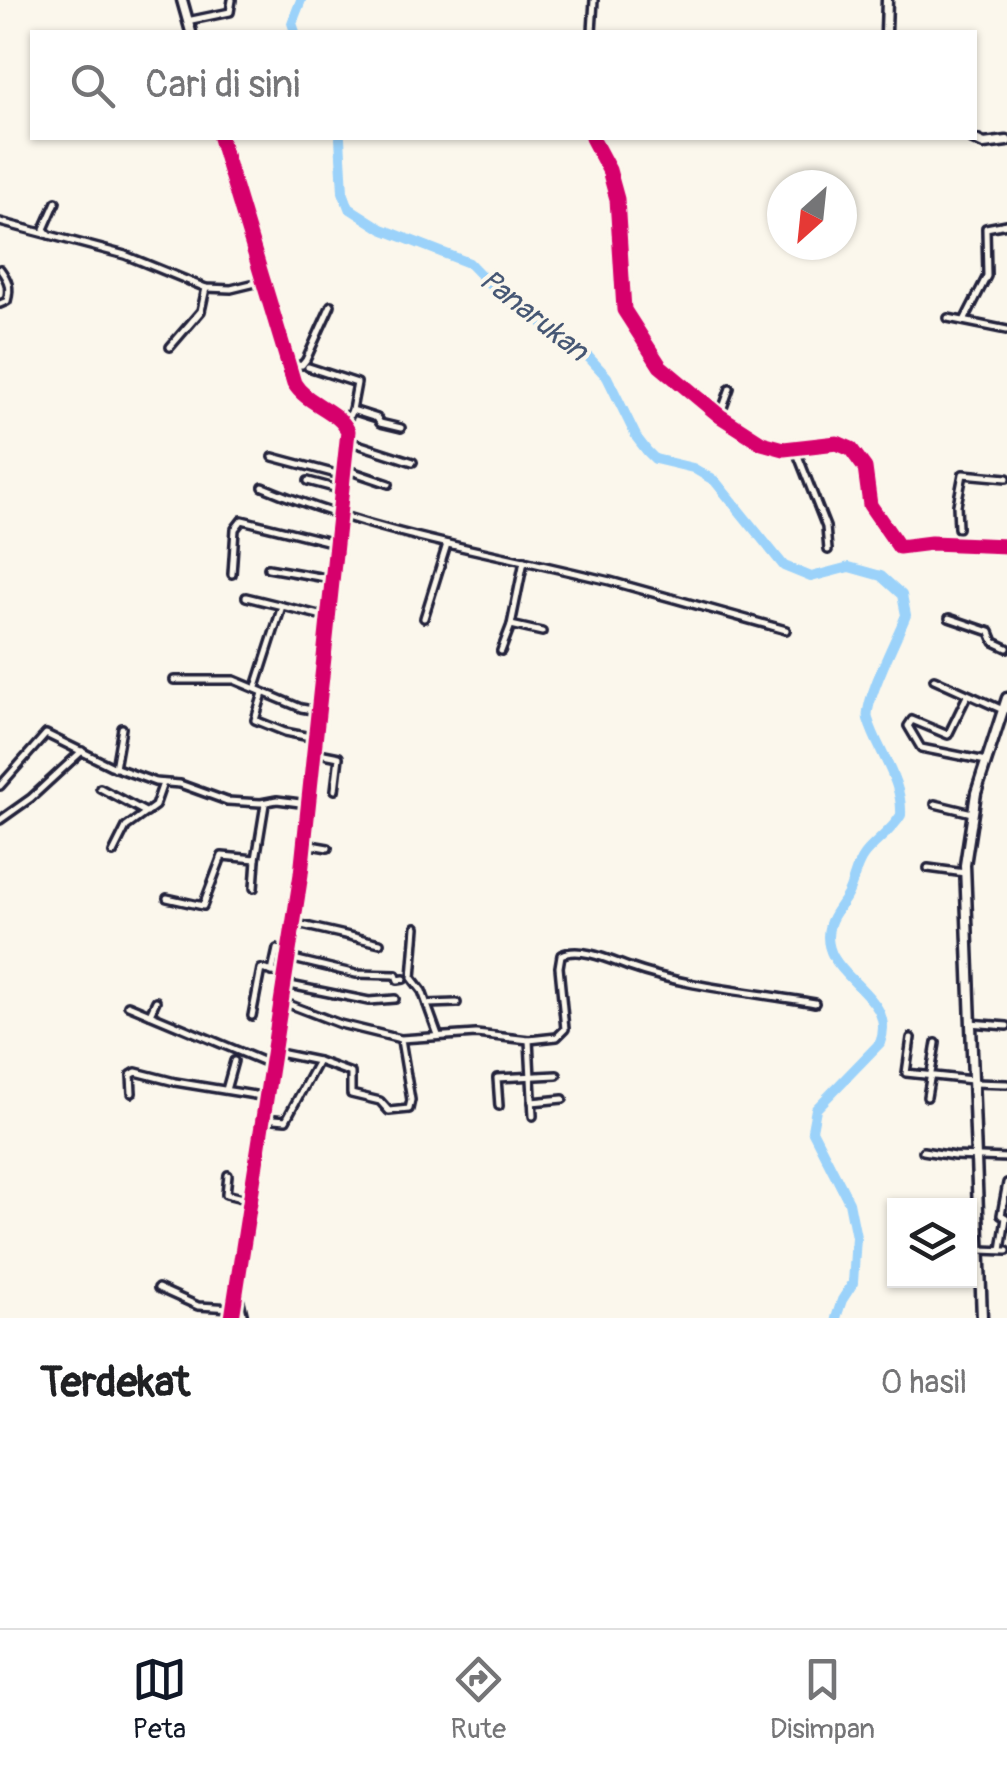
<!DOCTYPE html>
<html lang="id">
<head>
<meta charset="utf-8">
<style>
	:root { --surface:#fff; --page:#f2f2f2; --text:#202124; --muted:#757577; --line:#e0e0e0; --accent:#111827 }
	body { margin:0; font-family:Pangolin,sans-serif; background:var(--page); color:var(--text) }
	.controls { position:absolute; right:30px; bottom:30px; display:grid; overflow:hidden; border-radius:0px; box-shadow:0 2px 8px #0004 }
	.controls button { width:90px; height:90px; display:grid; place-items:center; padding:0; border:0; border-bottom:2px solid var(--line); background:var(--surface); color:var(--text); font:50px sans-serif }
	.compass { position:absolute; left:767px; top:170px; width:90px; height:90px; border-radius:50%; background:var(--surface); box-shadow:0 2px 8px #0004; rotate:207deg }
	.list { margin:0; padding:0; list-style:none }
	h2 { display:flex; justify-content:space-between; align-items:center; height:130px; margin:0; padding:0 40px; font-size:42px }
	h2 small { font-size:32px; font-weight:400; color:var(--muted) }
	.icon { flex:none; width:55px; height:55px; fill:none; stroke:currentColor; stroke-width:2; stroke-linecap:round; stroke-linejoin:round }
	.map { position:relative; flex:none; width:1007px; height:1318px; overflow:hidden }
	.search { position:absolute; background:var(--surface); box-shadow:0 2px 8px #0004; left:30px; right:30px; top:30px; height:110px; display:flex; align-items:center; gap:25px; box-sizing:border-box; padding:0 35px; border-radius:0px; color:var(--muted); font-size:38px }
	.sheet { height:310px; background:var(--surface) }
	nav { display:flex; justify-content:space-around; align-items:center; box-sizing:border-box; height:140px; border-top:2px solid var(--line); background:var(--surface); font-size:28px; color:var(--muted) }
	nav a { display:grid; justify-items:center; gap:5px }
	nav .on { color:var(--accent) }
	.map>svg:first-child { display:block }
</style>
</head>
<body>
<div class="map">
<svg width="1007" height="1318" viewBox="0 0 1007 1318">
	<rect width="100%" height="100%" fill="#fbf7ec"/>
	<filter id="ink" filterUnits="userSpaceOnUse"><feTurbulence type="fractalNoise" baseFrequency=".01" numOctaves="2"/><feDisplacementMap in="SourceGraphic" scale="20" xChannelSelector="R" yChannelSelector="G"/><feConvolveMatrix kernelMatrix="1 2 1 2 8 2 1 2 1" color-interpolation-filters="sRGB"/></filter>
	<g filter="url(#ink)">
		<g fill="none" stroke-linecap="round" stroke-linejoin="round">
			<!-- river -->
			<g stroke="#9bd2fa" stroke-width="10">
				<polyline points="295,32 292,23 301,0"/>
				<path d="M 340,138 L 343,192 L 349,208 L 382,229 L 469,263 L 497,292 L 582,350 L 607,377 L 637,438 L 647,451 L 655,459 L 693,468 L 715,481 L 784,566 L 811,577 L 849,567 L 881,576 L 902,595 L 906,615 C 899,634 863,703 868,719 C 877,750 903,781 901,815 C 892,831 875,841 864,855 C 854,868 854,884 846,897 C 841,906 833,914 830,924 C 814,977 900,991 880,1043 L 816,1109 L 812,1130 L 849,1202 L 856,1237 L 853,1283 L 842,1300 L 836,1318"/>
			</g>
			<defs>
				<g id="street">
					<polyline points="187,21 230,12 232,0"/>
					<polyline points="592,32 594,0"/>
					<polyline points="592,138 609,170 617,199 624,310 660,366 720,416 762,443 784,449 837,443 851,449 865,468 870,505 899,547 931,543 1007,546"/>
					<polyline points="0,222 125,255 206,288 231,289 264,281"/>
					<polyline points="49,235 44,229 56,202"/>
					<path d="M 0,269 C 8,280 11,287 7,301 L 0,304"/>
					<polyline points="948,318 1007,330"/>
					<polyline points="964,321 987,276 986,228 1007,224"/>
					<polyline points="170,347 201,311 206,288"/>
					<polyline points="288,366 302,365 306,360 331,305"/>
					<polyline points="308,367 357,383 352,410 345,425"/>
					<polyline points="352,410 377,418 380,423 401,428"/>
					<polyline points="720,416 730,388"/>
					<polyline points="348,441 413,462"/>
					<polyline points="795,448 826,527 828,550"/>
					<polyline points="273,457 344,476"/>
					<polyline points="345,469 389,484"/>
					<polyline points="308,481 342,490"/>
					<path d="M 263,487 C 346,522 436,542 524,561 L 511,625 L 501,651"/>
					<polyline points="958,528 957,505 963,474 1007,478"/>
					<polyline points="524,561 610,581 786,630"/>
					<polyline points="268,568 331,579"/>
					<polyline points="232,574 235,529 242,520 335,543"/>
					<polyline points="246,597 327,617"/>
					<polyline points="424,618 447,544"/>
					<polyline points="949,618 990,632 994,642 1007,648"/>
					<polyline points="511,625 542,632"/>
					<polyline points="934,679 1003,710"/>
					<polyline points="174,680 234,680 301,708 318,711"/>
					<polyline points="256,687 282,606"/>
					<polyline points="263,693 255,720 285,732 315,738"/>
					<polyline points="967,696 948,735 912,720 908,726 921,748 986,761"/>
					<polyline points="314,752 339,757 335,790"/>
					<polyline points="115,768 122,728"/>
					<polyline points="0,786 46,734 111,766 155,782 180,784 227,801 261,803 277,800 308,804"/>
					<polyline points="100,788 147,813"/>
					<polyline points="935,804 972,813"/>
					<polyline points="0,820 31,798 82,751"/>
					<polyline points="305,844 328,848"/>
					<polyline points="113,853 126,827 155,806 163,783"/>
					<polyline points="928,868 965,873"/>
					<polyline points="254,888 256,859"/>
					<polyline points="167,898 203,906 222,856 256,859 265,804"/>
					<polyline points="293,923 380,943"/>
					<polyline points="416,927 412,978 422,991 438,1035"/>
					<polyline points="289,958 356,974 396,975 398,980 404,979"/>
					<polyline points="272,972 277,949"/>
					<polyline points="285,984 369,1001 395,999"/>
					<path d="M 283,1002 L 340,1024 L 401,1039 L 476,1034 L 529,1040 L 557,1037 L 565,1029 L 559,967 L 561,955 C 580,946 610,960 629,967 C 689,988 753,992 815,1003"/>
					<polyline points="427,1004 457,1003"/>
					<polyline points="128,1005 272,1065"/>
					<polyline points="150,1014 156,1001"/>
					<polyline points="252,1016 261,969 286,975"/>
					<polyline points="970,1023 1007,1026"/>
					<polyline points="911,1038 906,1073 972,1080"/>
					<polyline points="529,1040 533,1116"/>
					<polyline points="274,1052 318,1061 351,1073 351,1094 380,1101 389,1111 409,1109 411,1100 401,1040"/>
					<polyline points="973,1083 1007,1084"/>
					<polyline points="226,1090 234,1061"/>
					<polyline points="132,1093 131,1075 136,1072 175,1082 267,1097"/>
					<polyline points="927,1097 936,1043"/>
					<polyline points="532,1102 563,1099"/>
					<polyline points="499,1106 497,1078 557,1075"/>
					<polyline points="263,1118 286,1120 318,1061"/>
					<polyline points="923,1151 954,1156 1007,1158"/>
					<polyline points="228,1175 226,1194 250,1200"/>
					<polyline points="981,1250 1007,1251"/>
					<polyline points="1001,1250 1006,1218 1001,1215 1007,1183"/>
					<polyline points="158,1288 198,1306 233,1308"/>
					<polyline points="235,1298 240,1301 244,1318"/>
				</g>
				<g id="secondary">
					<polyline points="182,0 191,32"/>
					<polyline points="886,32 887,0"/>
					<path d="M 220,138 L 294,383 C 307,405 337,409 348,431 L 301,874 L 232,1318"/>
					<polyline points="971,138 984,144 1007,141"/>
					<polyline points="982,1318 965,865 976,793 1007,698"/>
				</g>
			</defs>
			<!-- street casing -->
			<use href="#street" stroke="#22223b" stroke-width="12"/>
			<!-- secondary casing -->
			<use href="#secondary" stroke="#22223b" stroke-width="15"/>
			<!-- street -->
			<use href="#street" stroke="#fbf7ec" stroke-width="5"/>
			<!-- secondary -->
			<use href="#secondary" stroke="#fbf7ec" stroke-width="8"/>
			<defs>
				<g id="cycleway">
					<path d="M 220,138 L 294,383 C 307,405 337,409 348,431 L 301,874 L 232,1318"/>
					<polyline points="592,138 609,170 617,199 624,310 660,366 720,416 762,443 784,449 837,443 851,449 865,468 870,505 899,547 931,543 1007,546"/>
				</g>
			</defs>
			<!-- cycleway casing -->
			<use href="#cycleway" stroke="#fbf7ec" stroke-width="21"/>
			<!-- cycleway -->
			<use href="#cycleway" stroke="#d6006c" stroke-width="15"/>
		</g>
	</g>
	<g text-anchor="middle" stroke-width="8" stroke-linejoin="round" paint-order="stroke">
		<!-- water labels -->
		<g font-size="30" font-style="italic" fill="#465774" stroke="#fbf7ec">
			<text transform="translate(534 315) rotate(38)" y="10">Panarukan</text>
		</g>
	</g>
</svg>
<div class="controls">
<button><svg class="icon" aria-label="layers" viewBox="0 0 24 24"><path d="M12 4l9 5-9 5-9-5zM3 14l9 5 9-5"/></svg></button>
</div>
<svg class="compass" viewBox="-18 -18 36 36"><path d="M0-13l5 13h-10z" fill="#e53935"/><path d="M0 13l5-13h-10z" fill="#757577"/></svg>
<div class="search"><svg class="icon" aria-label="search" viewBox="0 0 24 24"><circle cx="10" cy="10" r="6"/><path d="M15 15l6 6"/></svg>Cari di sini</div>
</div>
<section class="sheet">
<h2>Terdekat<small>0 hasil</small></h2>
<ul class="list">
</ul>
</section>
<nav>
<a class="on"><svg class="icon" aria-label="map" viewBox="0 0 24 24"><path d="M3 6l6-2 6 2 6-2v14l-6 2-6-2-6 2zM9 4v14M15 6v14"/></svg>Peta</a>
<a><svg class="icon" aria-label="directions" viewBox="0 0 24 24"><path d="M12 3l9 9-9 9-9-9zM9 14v-3h6M13 9l2 2-2 2"/></svg>Rute</a>
<a><svg class="icon" aria-label="saved" viewBox="0 0 24 24"><path d="M7 4h10v16l-5-4-5 4z"/></svg>Disimpan</a>
</nav>
</body>
</html>
